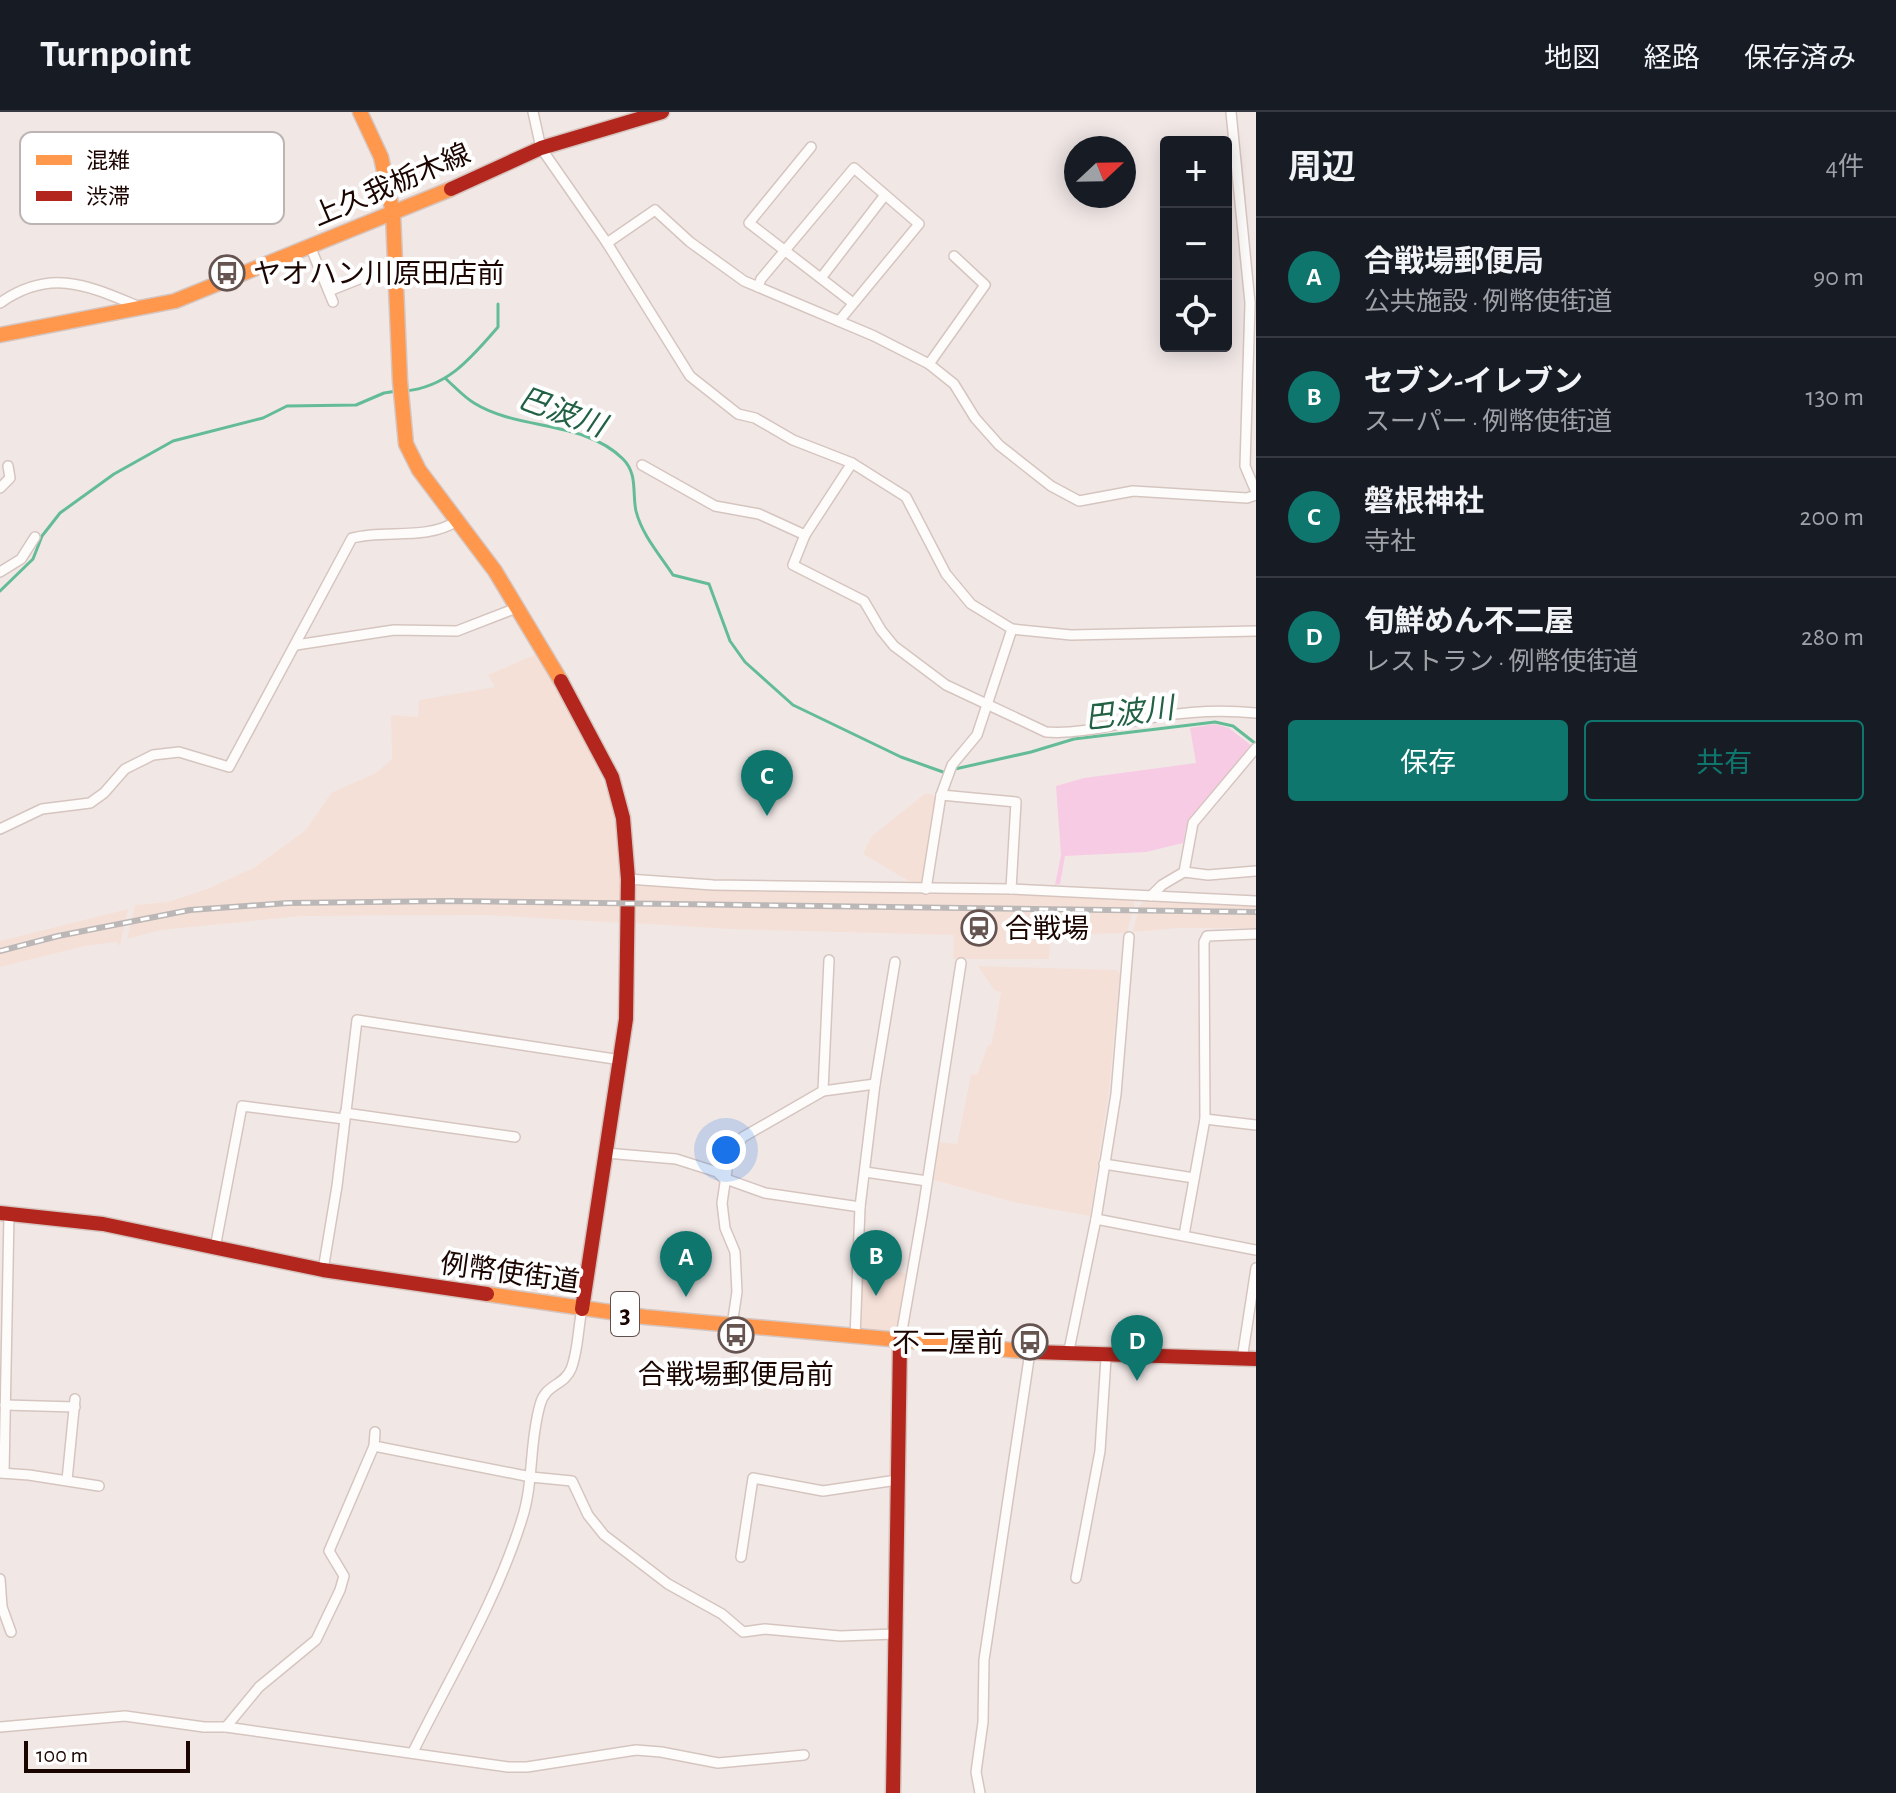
<!DOCTYPE html>
<html lang="ja">
<head>
<meta charset="utf-8">
<style>
	:root { --surface:#171b24; --page:#20242c; --text:#f1f3f6; --muted:#9ea1a6; --line:#363941; --accent:#0f766e }
	body { margin:0; font-family:"Alegreya Sans","Noto Sans JP",sans-serif; background:var(--page); color:var(--text) }
	.controls { position:absolute; right:24px; top:24px; display:grid; overflow:hidden; border-radius:8px; box-shadow:0 4px 20px #0003 }
	.controls button { width:72px; height:72px; display:grid; place-items:center; padding:0; border:0; border-bottom:2px solid var(--line); background:var(--surface); color:var(--text); font:40px sans-serif }
	.compass { position:absolute; left:1064px; top:24px; width:72px; height:72px; border-radius:50%; background:var(--surface); box-shadow:0 4px 20px #0003; rotate:68deg }
	.scale { position:absolute; left:24px; bottom:20px; width:166px; box-sizing:border-box; padding-left:8px; border:4px solid #1b0501; border-top:0; font-size:22px; line-height:28px; white-space:nowrap; color:#1b0501; -webkit-text-stroke:6px #fff; paint-order:stroke }
	.you { position:absolute; left:726px; top:1038px; width:28px; height:28px; margin:-20px; border:6px solid #fff; border-radius:50%; background:#1a73e8; box-shadow:0 0 0 12px #1a73e833 }
	.badge { display:grid; place-items:center; width:52px; height:52px; border-radius:50%; background:var(--accent); color:#fff; font-size:26px; font-weight:700 }
	.pin { position:absolute; translate:-50% -66px; filter:drop-shadow(0 2px 4px #0008) }
	.pin::after { content:''; position:absolute; top:42px; width:28px; height:24px; background:inherit; clip-path:polygon(0 0,100% 0,50% 100%) }
	.list { margin:0; padding:0; list-style:none }
	h2 { display:flex; justify-content:space-between; align-items:center; height:104px; margin:0; padding:0 32px; font-size:34px }
	h2 small { font-size:26px; font-weight:400; color:var(--muted) }
	.list li { display:grid; grid-template-columns:52px 1fr auto; gap:24px; align-items:center; box-sizing:border-box; height:120px; padding:0 32px; border-top:2px solid var(--line) }
	.list b { display:block; font-size:30px; white-space:nowrap }
	.list p { margin:0; font-size:26px; white-space:nowrap; color:var(--muted) }
	.list em { font-size:26px; font-style:normal; color:var(--muted) }
	.actions { display:flex; gap:16px; padding:24px 32px }
	.actions a { flex:1; padding:18px 0; border:2px solid var(--accent); border-radius:8px; text-align:center; font-size:28px; color:var(--accent) }
	.actions .main { background:var(--accent); color:#fff }
	.icon { flex:none; width:44px; height:44px; fill:none; stroke:currentColor; stroke-width:2; stroke-linecap:round; stroke-linejoin:round }
	.map { position:relative; flex:none; width:1256px; height:1681px; overflow:hidden }
	header { display:flex; align-items:center; gap:48px; box-sizing:border-box; height:112px; padding:0 40px; background:var(--surface); border-bottom:2px solid var(--line) }
	header strong { font-size:38px }
	nav { display:flex; gap:44px; margin-inline-start:auto; font-size:28px }
	main { display:flex }
	aside { flex:1; background:var(--surface) }
	.map>svg:first-child { display:block }
</style>
</head>
<body>
<header>
<strong>Turnpoint</strong>
<nav><a>地図</a><a>経路</a><a>保存済み</a></nav>
</header>
<main>
<div class="map">
<svg width="1256" height="1681" viewBox="0 0 1256 1681">
	<rect width="100%" height="100%" fill="#f1e8e6"/>
	<!-- built -->
	<g fill="#f5e0d8">
		<polygon points="539,541 586,630 613,694 622,778 621,811 485,803 303,804 161,818 127,827 135,793 168,790 210,776 255,755 306,718 331,681 376,661 392,647 391,603 418,605 419,588 495,575 488,563"/>
		<polygon points="926,681 938,685 921,772 914,772 863,742 872,724"/>
		<polygon points="638,773 699,777 1012,781 1134,787 1134,795 1127,821 1051,823 1049,847 953,847 954,823 728,817 632,811 634,781"/>
		<polygon points="1145,789 1256,793 1256,816 1179,816 1133,820 1139,794"/>
		<polygon points="128,797 120,834 116,830 85,834 0,855 0,829"/>
		<polygon points="978,854 1117,858 1120,861 1109,978 1090,1104 1017,1091 934,1068 939,1030 957,1032 971,962 977,963 988,933 991,933 995,915 1001,880 994,878"/>
		<polygon points="863,1156 906,1161 896,1224 861,1220"/>
	</g>
	<!-- green -->
	<polygon fill="#f8cbe4" points="1215,612 1229,616 1252,634 1186,715 1183,731 1146,740 1065,744 1060,772 1055,773 1061,743 1056,674 1084,666 1196,651 1190,616"/>
	<g fill="none" stroke-linecap="round" stroke-linejoin="round">
		<!-- stream -->
		<g stroke="#64bc97" stroke-width="3">
			<path d="M 446,267 C 455,275 464,285 474,291 C 519,319 584,308 623,347 C 638,362 632,381 636,399 C 642,423 660,443 673,463 L 709,472 L 730,529 L 745,550 L 793,593 L 901,645 L 943,660"/>
			<path d="M 405,279 C 448,275 471,246 498,215 L 498,192"/>
			<polyline points="0,479 33,447 42,424 60,401 114,362 173,329 263,306 287,294 356,293 384,281 397,279"/>
			<polyline points="955,657 1031,640 1074,627 1215,610 1233,614 1256,632"/>
		</g>
		<defs>
			<g id="street">
				<polyline points="533,0 541,36 607,131 690,264 738,302 755,306 793,328 852,351 906,385 946,462 971,492 1012,517 1071,523 1256,519"/>
				<polyline points="1231,0 1250,191 1245,354 1256,380"/>
				<polyline points="811,35 749,111 853,191"/>
				<polyline points="607,131 655,98 690,130 744,169 874,224 929,252 954,272 975,306 999,333 1051,374 1079,389 1133,379 1247,386 1256,383"/>
				<polyline points="310,134 333,190"/>
				<polyline points="821,166 885,83"/>
				<polyline points="758,175 761,167 854,56 919,112 839,209"/>
				<polyline points="329,179 387,156 394,155"/>
				<path d="M 0,191 C 51,155 89,174 140,195"/>
				<polyline points="929,252 985,173 954,144"/>
				<path d="M 852,351 L 805,423 L 793,453 L 864,489 L 881,518 L 894,534 L 946,573 L 1046,620 C 1085,623 1124,609 1163,604 C 1194,599 1225,598 1256,601"/>
				<polyline points="642,353 715,394 759,402 805,423"/>
				<polyline points="0,376 10,366 8,354"/>
				<polyline points="0,460 21,447 35,425"/>
				<polyline points="296,533 394,518 457,519 519,495"/>
				<polyline points="941,683 1016,690 1011,777"/>
				<path d="M 0,717 L 42,697 L 90,691 L 104,681 L 125,657 L 153,643 L 179,640 L 229,655 L 352,426 C 385,417 426,429 457,409"/>
				<polyline points="1184,760 1193,711 1256,636"/>
				<polyline points="628,767 713,773 1011,777 1256,789"/>
				<polyline points="926,777 941,683 952,653 977,623 1012,517"/>
				<polyline points="1151,784 1162,773 1184,760 1208,763 1256,759"/>
				<polyline points="823,979 829,848"/>
				<polyline points="345,1001 515,1025"/>
				<polyline points="1205,1007 1256,1013"/>
				<polyline points="606,1041 676,1047 717,1060 723,1066 765,1081 860,1095"/>
				<polyline points="1104,1052 1194,1066"/>
				<polyline points="865,1060 927,1069"/>
				<polyline points="1096,1107 1256,1138"/>
				<polyline points="1184,1123 1205,1007 1204,830 1207,824 1256,822"/>
				<polyline points="215,1136 242,994 344,1007"/>
				<polyline points="323,1158 337,1074 357,908 621,948"/>
				<polyline points="732,1213 737,1180 735,1140 725,1116 722,1091 729,1044 743,1025 823,979 875,972"/>
				<polyline points="855,1226 860,1095 875,972 895,850"/>
				<polyline points="900,1230 922,1104 961,851"/>
				<polyline points="1068,1243 1096,1107 1116,982 1129,825"/>
				<polyline points="1242,1247 1256,1156"/>
				<polyline points="5,1293 75,1295"/>
				<polyline points="374,1334 531,1365 572,1369 588,1403 604,1423 668,1472 722,1502 743,1520 765,1517 840,1524 895,1522"/>
				<polyline points="0,1361 29,1363 99,1374"/>
				<polyline points="4,1361 9,1102"/>
				<polyline points="67,1368 75,1287"/>
				<polyline points="741,1445 753,1366 823,1379 897,1368"/>
				<polyline points="1076,1466 1100,1339 1106,1246"/>
				<polyline points="0,1467 2,1495 11,1520"/>
				<polyline points="0,1615 125,1604 204,1615 226,1615 508,1655 527,1655 636,1638 661,1640 718,1651 804,1643"/>
				<polyline points="226,1615 259,1575 316,1528 340,1478 344,1464 329,1439 374,1334 375,1320"/>
				<path d="M 413,1640 C 451,1563 496,1490 522,1407 C 534,1370 529,1331 540,1293 C 545,1272 564,1274 571,1257 C 578,1240 578,1216 582,1197"/>
				<polyline points="980,1681 976,1660 983,1610 984,1548 1030,1240"/>
			</g>
			<g id="slow">
				<polyline points="360,0 381,45 393,101 400,269 406,332 419,358 495,459 561,569"/>
				<polyline points="0,223 175,189 451,77"/>
				<polyline points="487,1182 645,1205 1033,1240"/>
			</g>
			<g id="jam">
				<polyline points="451,77 541,36 662,0"/>
				<polyline points="561,569 612,665 623,706 628,767 626,907 582,1197"/>
				<polyline points="0,1101 103,1112 323,1158 487,1182"/>
				<polyline points="1033,1240 1256,1247"/>
				<polyline points="893,1681 900,1230"/>
			</g>
		</defs>
		<!-- street casing -->
		<use href="#street" stroke="#d6c5bf" stroke-width="12"/>
		<!-- slow casing -->
		<use href="#slow" stroke="#d6c5bf" stroke-width="17"/>
		<!-- jam casing -->
		<use href="#jam" stroke="#d6c5bf" stroke-width="17"/>
		<!-- street -->
		<use href="#street" stroke="#fdfcfb" stroke-width="9"/>
		<!-- slow -->
		<use href="#slow" stroke="#ff974d" stroke-width="14"/>
		<!-- jam -->
		<use href="#jam" stroke="#b3261e" stroke-width="14"/>
		<defs>
			<polyline id="rail" points="0,839 58,824 190,798 288,791 450,789 1256,800"/>
		</defs>
		<!-- rail casing -->
		<use href="#rail" stroke="#bbb7b6" stroke-width="6"/>
		<!-- rail -->
		<use href="#rail" stroke="#fff" stroke-width="3" stroke-dasharray="9" stroke-linecap="butt"/>
	</g>
	<!-- icons -->
	<defs>
		<symbol id="bus-ring" viewBox="-11 -11 22 22"><circle r="9.5" fill="#fff" stroke="#665451" stroke-width="1.5"/><path d="M-5-6H5V4H4V6H2V4H-2V6H-4V4H-5ZM-3.5-4V0h7V-4ZM-3.5 1.2v1.5H-2V1.2ZM2 1.2v1.5H3.5V1.2Z" fill="#665451"/></symbol>
		<symbol id="station-ring" viewBox="-11 -11 22 22"><circle r="9.5" fill="#fff" stroke="#665451" stroke-width="1.5"/><path d="M-3-6H3Q5-6 5-4V2Q5 4 3 4L4.5 6H3L1.5 4h-3L-3 6H-4.5L-3 4Q-5 4-5 2V-4Q-5-6-3-6ZM-3.5-4v3h7v-3ZM-3.5 1v1.5H-2V1ZM2 1v1.5H3.5V1Z" fill="#665451"/></symbol>
	</defs>
	<g fill-rule="evenodd">
		<use href="#bus-ring" x="207" y="141" width="40" height="40"/>
		<use href="#station-ring" x="959" y="796" width="40" height="40"/>
		<use href="#bus-ring" x="716" y="1203" width="40" height="40"/>
		<use href="#bus-ring" x="1010" y="1210" width="40" height="40"/>
	</g>
	<g text-anchor="middle" stroke-width="8" stroke-linejoin="round" paint-order="stroke">
		<!-- shield labels -->
		<rect fill="#fff" stroke="#5f504d" stroke-width="2" x="611" y="1180" width="28" height="44" rx="6"/>
		<g font-size="26" font-weight="bold" fill="#1b0501">
			<text x="625" y="1211">3</text>
		</g>
		<!-- street labels -->
		<g font-size="28" fill="#1b0501" stroke="#fff">
			<text transform="translate(391 72) rotate(-23)" y="10">上久我栃木線</text>
			<text transform="translate(510 1160) rotate(8)" y="10">例幣使街道</text>
		</g>
		<!-- poi labels -->
		<g font-size="28" fill="#1b0501" stroke="#fff" text-anchor="start">
			<text x="253" y="171">ヤオハン川原田店前</text>
			<text x="1005" y="826">合戦場</text>
			<text x="1004" y="1240" text-anchor="end">不二屋前</text>
			<text x="736" y="1272" text-anchor="middle">合戦場郵便局前</text>
		</g>
		<!-- water labels -->
		<g font-size="30" font-style="italic" fill="#236145" stroke="#fff">
			<text transform="translate(562 300) rotate(20)" y="10">巴波川</text>
			<text transform="translate(1129 601) rotate(-7)" y="10">巴波川</text>
		</g>
	</g>
	<!-- legend -->
	<rect x="20" y="20" width="264" height="92" rx="12" fill="#fff" stroke="#bbb4b3" stroke-width="2"/>
	<rect x="36" y="43" width="36" height="10" fill="#ff974d"/>
	<rect x="36" y="79" width="36" height="10" fill="#b3261e"/>
	<g font-size="22" fill="#1b0501">
		<text x="86" y="56">混雑</text>
		<text x="86" y="92">渋滞</text>
	</g>
</svg>
<div class="controls">
<button>+</button>
<button>−</button>
<button><svg class="icon" aria-label="locate" viewBox="0 0 24 24"><circle cx="12" cy="12" r="6"/><path d="M12 2v4M12 18v4M2 12h4M18 12h4"/></svg></button>
</div>
<svg class="compass" viewBox="-18 -18 36 36"><path d="M0-13l5 13h-10z" fill="#e53935"/><path d="M0 13l5-13h-10z" fill="#9ea1a6"/></svg>
<div class="scale">100 m</div>
<div class="you"></div>
<div class="pin badge" style="left:686px;top:1185px">A</div>
<div class="pin badge" style="left:876px;top:1184px">B</div>
<div class="pin badge" style="left:767px;top:704px">C</div>
<div class="pin badge" style="left:1137px;top:1269px">D</div>
</div>
<aside>
<h2>周辺<small>4件</small></h2>
<ul class="list">
<li><span class="badge">A</span><div><b>合戦場郵便局</b><p>公共施設 · 例幣使街道</p></div><em>90 m</em></li>
<li><span class="badge">B</span><div><b>セブン-イレブン</b><p>スーパー · 例幣使街道</p></div><em>130 m</em></li>
<li><span class="badge">C</span><div><b>磐根神社</b><p>寺社</p></div><em>200 m</em></li>
<li><span class="badge">D</span><div><b>旬鮮めん不二屋</b><p>レストラン · 例幣使街道</p></div><em>280 m</em></li>
</ul>
<div class="actions"><a class="main">保存</a><a>共有</a></div>
</aside>
</main>
</body>
</html>
